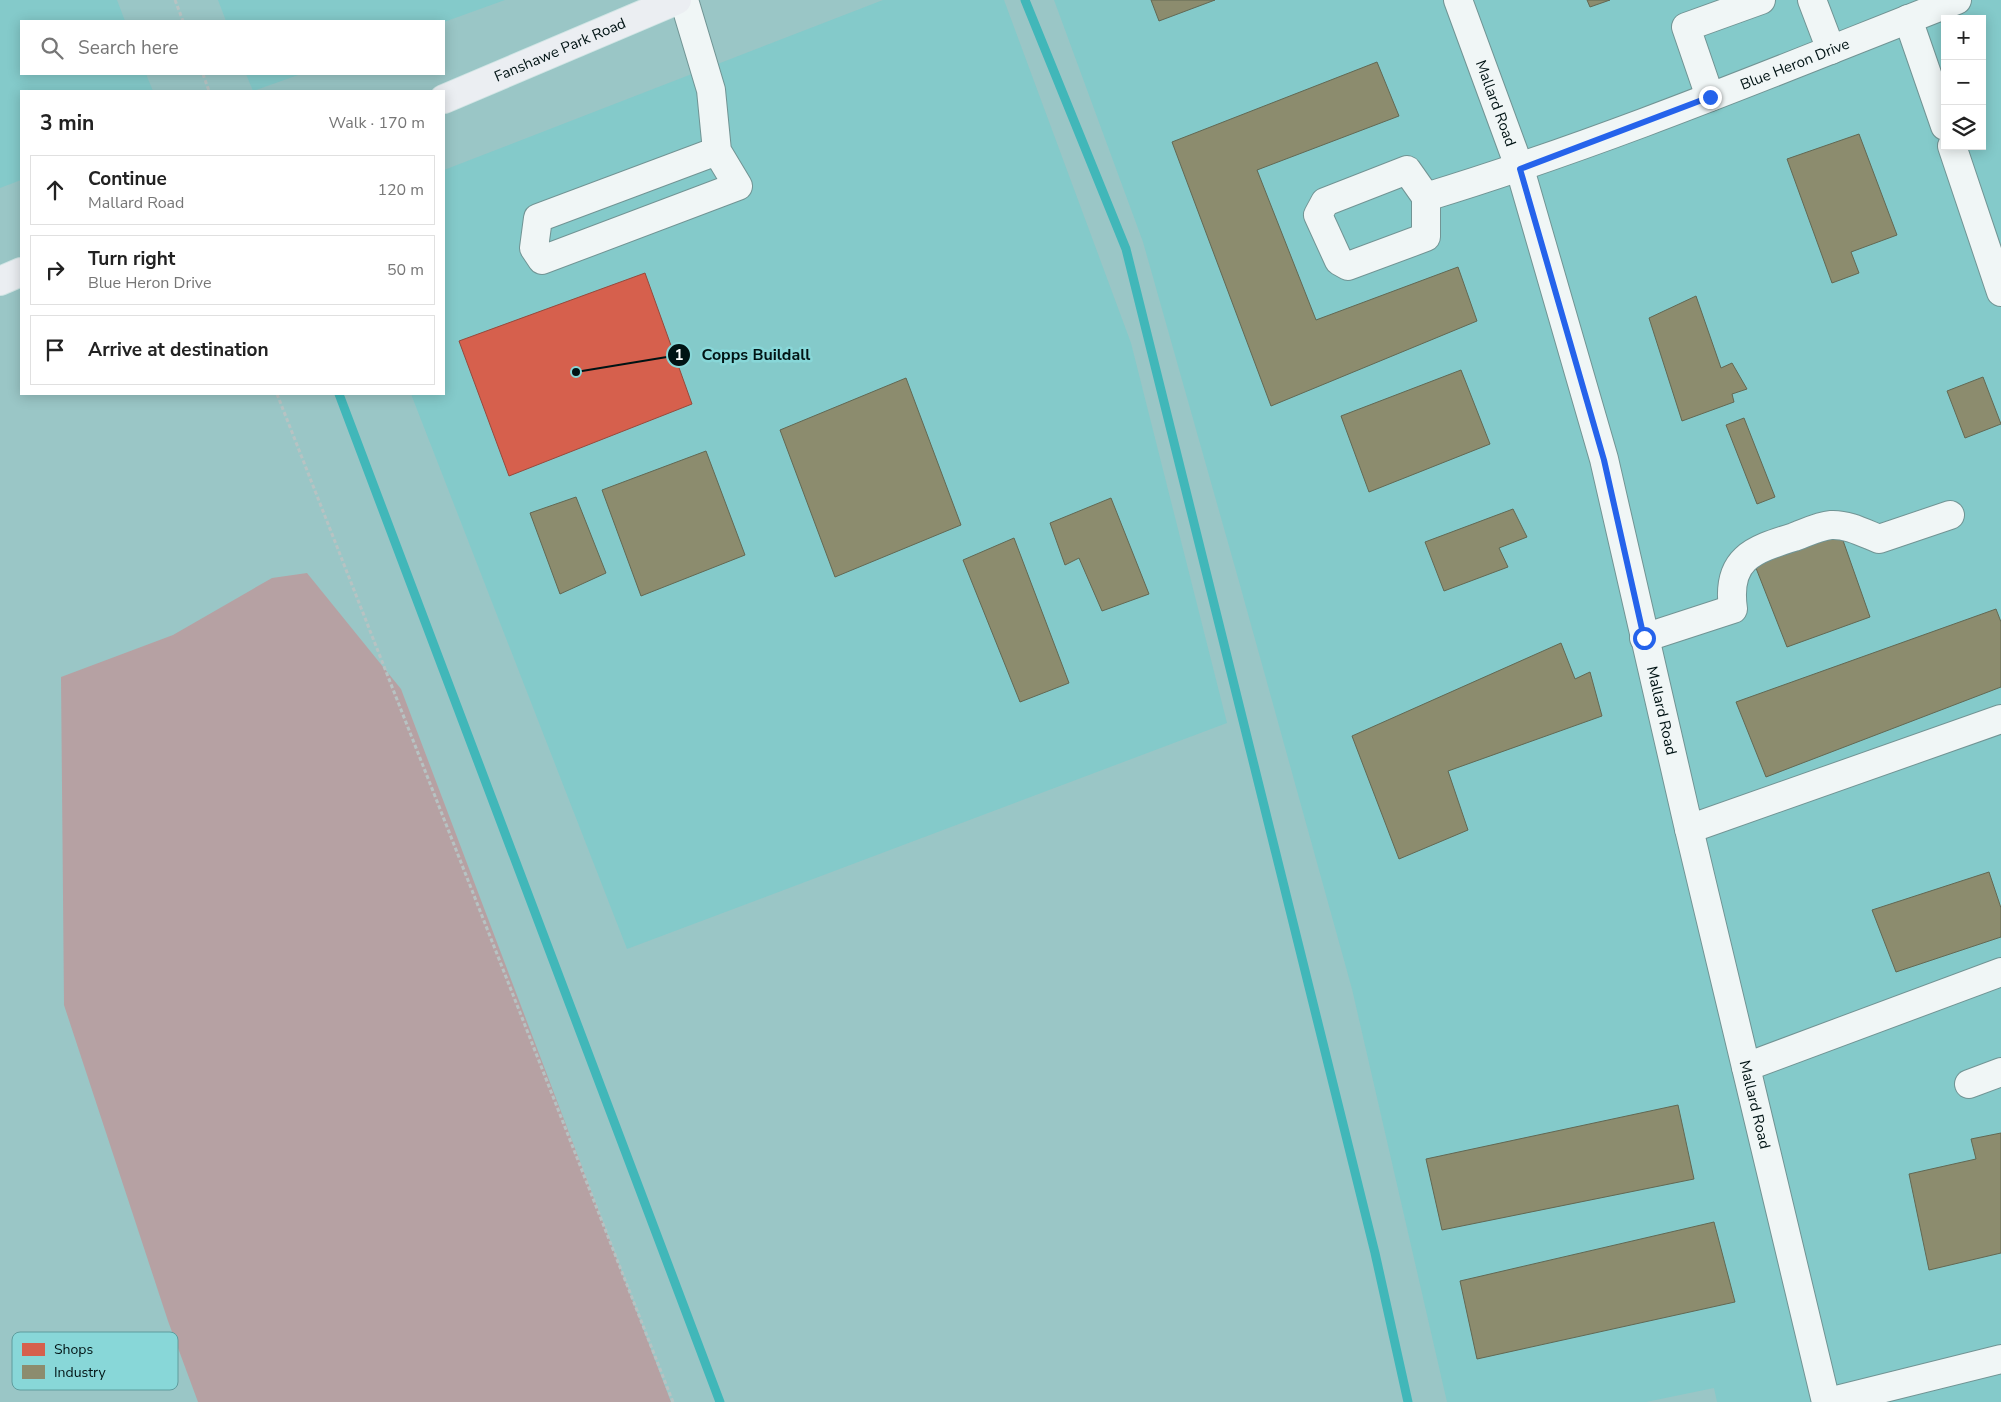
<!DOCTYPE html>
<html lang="en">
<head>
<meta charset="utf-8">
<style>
	:root { --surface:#fff; --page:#f2f2f2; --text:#222; --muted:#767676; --line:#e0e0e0 }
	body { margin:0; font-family:"Nunito Sans",sans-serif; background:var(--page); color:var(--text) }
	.controls { position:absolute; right:15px; top:15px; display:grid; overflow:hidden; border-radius:0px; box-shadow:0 2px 12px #0003 }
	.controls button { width:45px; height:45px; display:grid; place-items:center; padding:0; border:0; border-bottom:1px solid var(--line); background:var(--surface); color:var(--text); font:25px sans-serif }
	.stop { position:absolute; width:15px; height:15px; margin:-11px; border:4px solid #2563eb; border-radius:50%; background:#fff }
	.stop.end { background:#2563eb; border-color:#fff; box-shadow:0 1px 5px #0008 }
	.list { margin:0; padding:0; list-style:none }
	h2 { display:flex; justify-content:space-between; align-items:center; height:65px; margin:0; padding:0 20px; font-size:21px }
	h2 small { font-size:16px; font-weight:400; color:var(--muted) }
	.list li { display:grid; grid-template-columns:32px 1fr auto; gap:15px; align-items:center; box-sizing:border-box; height:70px; margin:0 10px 10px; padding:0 10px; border:1px solid var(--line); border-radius:0px }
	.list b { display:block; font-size:19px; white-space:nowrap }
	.list p { margin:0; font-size:16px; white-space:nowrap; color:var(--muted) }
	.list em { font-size:16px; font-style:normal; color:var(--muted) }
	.icon { flex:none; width:28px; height:28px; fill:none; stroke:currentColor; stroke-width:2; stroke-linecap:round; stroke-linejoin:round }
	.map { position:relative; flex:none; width:2001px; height:1402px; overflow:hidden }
	.search { position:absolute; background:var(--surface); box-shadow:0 2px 12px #0003; left:20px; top:20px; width:425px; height:55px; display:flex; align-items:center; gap:12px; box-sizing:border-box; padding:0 18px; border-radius:0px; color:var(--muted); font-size:19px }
	.panel { position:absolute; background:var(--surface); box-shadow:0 2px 12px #0003; left:20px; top:90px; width:425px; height:305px; border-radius:0px }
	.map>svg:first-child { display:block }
</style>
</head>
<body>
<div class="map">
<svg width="2001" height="1402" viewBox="0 0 2001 1402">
	<rect width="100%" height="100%" fill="#9ac6c6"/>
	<!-- built -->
	<g fill="#84caca" fill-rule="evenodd">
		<polygon points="0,0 117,0 125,21 21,21 21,74 146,74 153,91 21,91 21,180 0,188"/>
		<polygon points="218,0 505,0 444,22 226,21"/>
		<polygon points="883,0 1004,0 1131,343 1227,723 627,949 411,394 444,394 444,170"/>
		<path d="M 1054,0 L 2001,0 L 2001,1402 L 1717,1402 L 1714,1388 L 1646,1402 L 1447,1402 L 1352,989 L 1238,578 L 1143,242 ZM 1945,19 L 1982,19 L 1982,146 L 1945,146 Z"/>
		<polygon points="246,74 301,74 253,91"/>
	</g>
	<!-- green -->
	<polygon fill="#b6a1a3" points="307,573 401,689 671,1402 198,1402 168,1321 64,1005 61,677 173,635 272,578"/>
	<!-- shops -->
	<polygon fill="#d6604d" stroke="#96493c" points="645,273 692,404 509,476 459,341"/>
	<!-- industry -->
	<g fill="#8c8c6e" stroke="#626853">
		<polygon points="1151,0 1215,0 1159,21"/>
		<polygon points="1587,0 1610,0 1590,7"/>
		<polygon points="1377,62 1399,116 1257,170 1316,320 1458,267 1477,321 1271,406 1172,142"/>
		<polygon points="1859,134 1897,235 1851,252 1859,273 1832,283 1787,159"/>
		<polygon points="1696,296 1721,368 1732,363 1747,389 1732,394 1734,402 1682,421 1649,318"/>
		<polygon points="1461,370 1490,444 1369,492 1341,416"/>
		<polygon points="1983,377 2001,424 1965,438 1947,391"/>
		<polygon points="906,378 961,525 835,577 780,430"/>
		<polygon points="1744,418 1775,497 1757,504 1726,425"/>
		<polygon points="706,451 745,555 641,596 602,490"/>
		<polygon points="576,497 606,573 560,594 530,513"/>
		<polygon points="1111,498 1149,594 1102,611 1079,558 1065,565 1050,523"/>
		<polygon points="1513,509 1527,537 1499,548 1508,567 1444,591 1425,542"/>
		<polygon points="1840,532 1870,617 1787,647 1754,563"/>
		<polygon points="1014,538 1069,683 1020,702 963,560"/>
		<polygon points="1996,609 2001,622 2001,687 1766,777 1736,702"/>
		<polygon points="1561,643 1575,679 1590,672 1602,716 1448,771 1468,830 1399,859 1352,736"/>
		<polygon points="1989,872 2001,908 2001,937 1896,972 1872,910"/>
		<polygon points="1678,1105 1694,1179 1442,1230 1426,1159"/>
		<polygon points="2001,1133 2001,1253 1929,1270 1909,1174 1976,1159 1971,1139"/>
		<polygon points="1714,1222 1735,1302 1477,1359 1460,1281"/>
	</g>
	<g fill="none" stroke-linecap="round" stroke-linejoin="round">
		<!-- stream -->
		<g stroke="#41b7b9" stroke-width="9">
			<polyline points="1025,0 1126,249 1375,1253 1408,1402"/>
			<polyline points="339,394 720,1402"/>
		</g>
		<defs>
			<g id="minor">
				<polyline points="684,0 711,90 717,151 738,186 542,260 534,248 538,218 717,151"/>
				<path id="s1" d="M 1458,0 L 1520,169 L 1604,459 L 1689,829 L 1826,1402"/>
				<polyline points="1812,0 1831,50"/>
				<polyline points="1908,19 1945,126"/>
				<polyline points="1710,97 1686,27 1761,0"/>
				<polyline points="1952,146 2001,292"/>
				<path id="s2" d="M 1426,197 L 1426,237 L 1348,266 L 1339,261 L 1318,215 L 1325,202 L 1407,170 L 1426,197 C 1607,142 1781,69 1957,0"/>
				<path d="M 1644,638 L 1733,609 C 1726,559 1752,550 1794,537 C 1805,533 1819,526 1831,525 C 1847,524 1864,533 1879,539 L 1950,515"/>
				<polyline points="1689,829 2001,719"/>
				<polyline points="1746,1067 2001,972"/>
				<polyline points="1969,1084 2001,1072"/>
				<polyline points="1828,1402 2001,1359"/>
			</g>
			<g id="major">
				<path id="s3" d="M 444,99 L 677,0"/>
				<polyline points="0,281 21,272"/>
			</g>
		</defs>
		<!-- minor casing -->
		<use href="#minor" stroke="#719494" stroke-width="30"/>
		<!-- major casing -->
		<use href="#major" stroke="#d2e5e5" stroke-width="30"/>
		<!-- path -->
		<g stroke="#b7c3c3" stroke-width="3" stroke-dasharray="4 2.5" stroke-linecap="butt">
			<polyline points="175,0 183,21"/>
			<polyline points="203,74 209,91"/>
			<polyline points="277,394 673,1402"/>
		</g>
		<!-- minor -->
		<use href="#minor" stroke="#f0f6f6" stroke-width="28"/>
		<!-- major -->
		<use href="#major" stroke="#ebeef2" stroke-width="28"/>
	</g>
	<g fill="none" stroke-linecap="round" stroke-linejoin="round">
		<!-- route -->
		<polyline stroke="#2563eb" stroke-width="6" points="1644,638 1604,460 1520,169 1710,97"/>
	</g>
	<g text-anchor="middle" stroke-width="5" stroke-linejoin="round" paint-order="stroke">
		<!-- street labels -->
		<g font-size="15" fill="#001314" stroke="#88d7d8">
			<text dy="5" stroke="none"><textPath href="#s3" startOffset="126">Fanshawe Park Road</textPath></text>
			<text dy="5" stroke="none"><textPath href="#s2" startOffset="712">Blue Heron Drive</textPath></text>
			<text dy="5" stroke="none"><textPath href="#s1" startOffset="110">Mallard Road</textPath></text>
			<text dy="5" stroke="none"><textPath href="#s1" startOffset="740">Mallard Road</textPath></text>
			<text dy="5" stroke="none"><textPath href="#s1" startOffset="1145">Mallard Road</textPath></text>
		</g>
	</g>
	<!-- legend -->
	<rect x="12" y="1332" width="166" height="58" rx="8" fill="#88d7d8" stroke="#5f9c9d" stroke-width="1"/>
	<rect x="22" y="1343" width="23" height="13" fill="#d6604d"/>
	<rect x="22" y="1365" width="23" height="14" fill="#8c8c6e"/>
	<g font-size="14" fill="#001314">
		<text x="54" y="1354">Shops</text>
		<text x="54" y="1377">Industry</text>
	</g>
	<!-- callouts -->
	<path fill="none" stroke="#001314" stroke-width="2" d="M576 372L679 355"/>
	<g fill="#001314" stroke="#88d7d8" stroke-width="2">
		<circle cx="576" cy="372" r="5"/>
		<circle cx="679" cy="355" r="12"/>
	</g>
	<g font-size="15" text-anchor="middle" font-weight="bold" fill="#fff">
		<text x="679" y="360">1</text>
	</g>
	<g font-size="16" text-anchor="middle" font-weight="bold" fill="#001314" stroke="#88d7d8" stroke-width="5" stroke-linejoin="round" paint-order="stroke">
		<text x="756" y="360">Copps Buildall</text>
	</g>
</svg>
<div class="controls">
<button>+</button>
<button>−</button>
<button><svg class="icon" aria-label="layers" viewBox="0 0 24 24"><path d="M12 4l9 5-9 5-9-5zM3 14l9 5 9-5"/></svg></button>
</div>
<div class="stop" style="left:1644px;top:638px"></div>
<div class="stop end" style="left:1710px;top:97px"></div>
<div class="search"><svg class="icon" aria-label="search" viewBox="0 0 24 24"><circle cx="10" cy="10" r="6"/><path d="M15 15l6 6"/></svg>Search here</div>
<section class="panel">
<h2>3 min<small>Walk · 170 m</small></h2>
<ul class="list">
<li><svg class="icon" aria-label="ahead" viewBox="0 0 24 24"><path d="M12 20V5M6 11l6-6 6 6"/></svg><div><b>Continue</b><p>Mallard Road</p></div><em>120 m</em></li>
<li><svg class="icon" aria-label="right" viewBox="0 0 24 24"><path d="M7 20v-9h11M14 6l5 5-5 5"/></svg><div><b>Turn right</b><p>Blue Heron Drive</p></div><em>50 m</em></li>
<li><svg class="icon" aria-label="arrive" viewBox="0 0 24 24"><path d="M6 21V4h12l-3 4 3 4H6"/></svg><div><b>Arrive at destination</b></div></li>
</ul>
</section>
</div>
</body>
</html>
